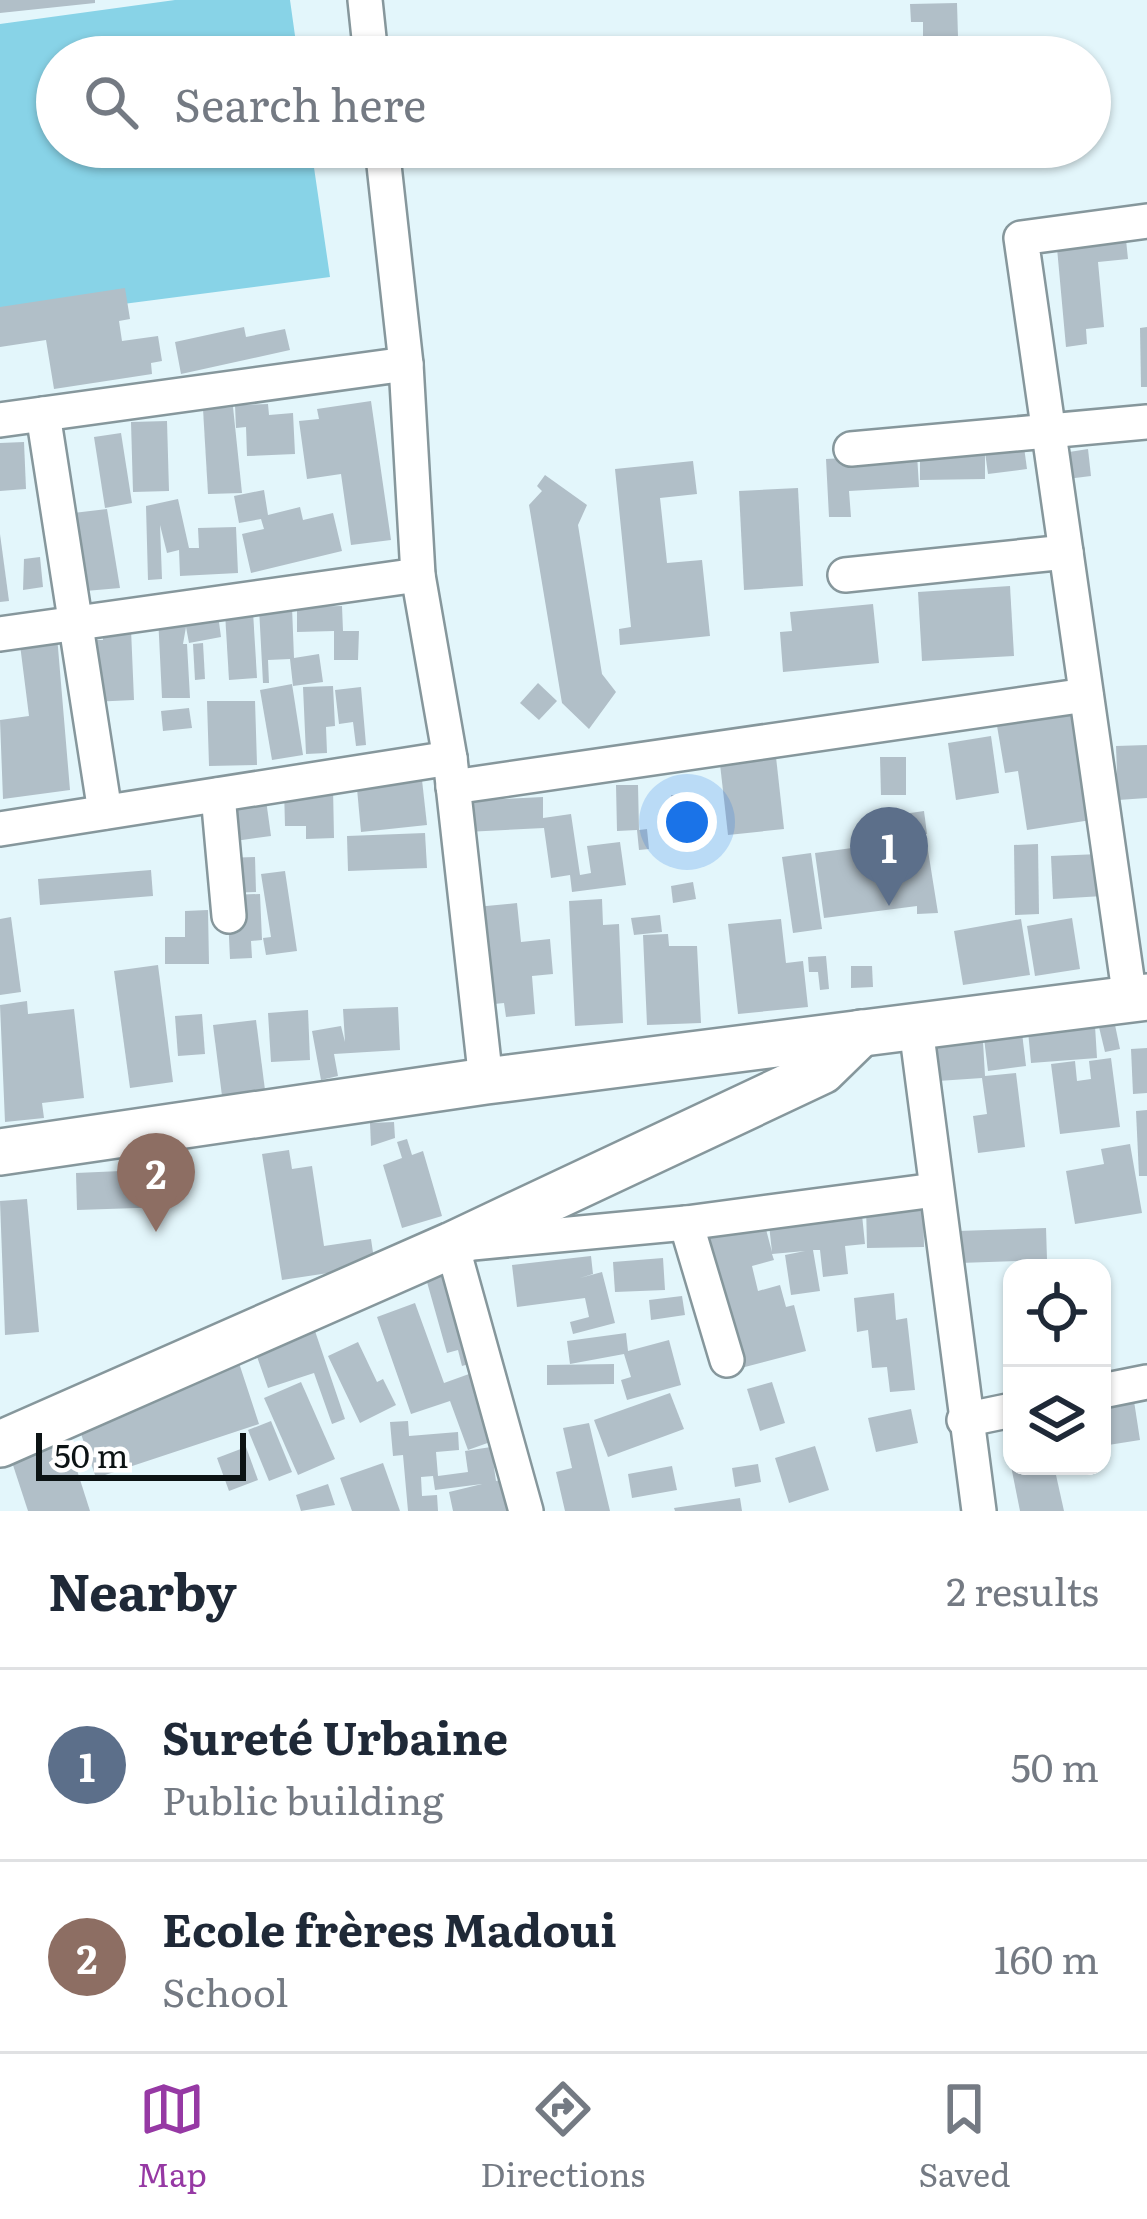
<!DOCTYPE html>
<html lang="en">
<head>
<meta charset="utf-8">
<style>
	:root { --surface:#fff; --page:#f6f6f7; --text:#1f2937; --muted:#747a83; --line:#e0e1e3; --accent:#9639a4 }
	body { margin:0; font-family:Literata,serif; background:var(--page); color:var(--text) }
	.controls { position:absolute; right:36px; bottom:36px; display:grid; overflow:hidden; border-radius:24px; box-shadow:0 3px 9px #0004 }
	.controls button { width:108px; height:108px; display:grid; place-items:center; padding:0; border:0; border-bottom:3px solid var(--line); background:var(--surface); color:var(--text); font:60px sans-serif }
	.scale { position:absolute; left:36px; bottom:30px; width:210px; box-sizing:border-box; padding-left:12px; border:6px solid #0c1314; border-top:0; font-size:33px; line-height:42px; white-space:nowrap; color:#0c1314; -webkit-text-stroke:9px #fff; paint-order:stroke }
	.you { position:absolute; left:687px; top:822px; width:42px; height:42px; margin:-30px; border:9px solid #fff; border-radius:50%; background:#1a73e8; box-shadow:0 0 0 18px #1a73e833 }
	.badge { display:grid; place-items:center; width:78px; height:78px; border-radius:50%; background:var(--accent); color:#fff; font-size:39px; font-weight:700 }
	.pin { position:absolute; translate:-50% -99px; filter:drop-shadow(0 3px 6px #0008) }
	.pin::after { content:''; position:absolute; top:63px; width:42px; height:36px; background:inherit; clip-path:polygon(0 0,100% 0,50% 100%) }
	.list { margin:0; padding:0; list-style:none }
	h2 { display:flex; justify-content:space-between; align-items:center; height:156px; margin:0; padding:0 48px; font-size:51px }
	h2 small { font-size:39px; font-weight:400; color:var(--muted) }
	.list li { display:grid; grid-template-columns:78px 1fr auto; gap:36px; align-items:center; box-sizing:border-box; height:192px; padding:0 48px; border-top:3px solid var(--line) }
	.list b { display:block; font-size:45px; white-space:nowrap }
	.list p { margin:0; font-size:39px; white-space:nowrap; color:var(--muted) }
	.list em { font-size:39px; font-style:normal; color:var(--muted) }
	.icon { flex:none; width:66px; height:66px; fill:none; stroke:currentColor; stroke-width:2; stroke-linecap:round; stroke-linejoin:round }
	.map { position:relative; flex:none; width:1147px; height:1511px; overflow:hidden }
	.search { position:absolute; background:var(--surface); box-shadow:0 3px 9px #0004; left:36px; right:36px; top:36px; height:132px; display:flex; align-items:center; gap:30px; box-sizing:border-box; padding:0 42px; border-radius:66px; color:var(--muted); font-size:45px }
	.sheet { height:540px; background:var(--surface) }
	nav { display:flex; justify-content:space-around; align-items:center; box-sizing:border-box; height:168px; border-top:3px solid var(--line); background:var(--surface); font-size:33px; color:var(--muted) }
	nav a { display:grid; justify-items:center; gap:6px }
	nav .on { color:var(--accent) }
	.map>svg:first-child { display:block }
</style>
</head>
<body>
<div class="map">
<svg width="1147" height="1511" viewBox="0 0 1147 1511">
	<rect width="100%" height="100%" fill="#e3f6fb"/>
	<!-- green -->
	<polygon fill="#88d3e7" points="175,0 290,0 298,57 57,57 57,147 311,147 330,277 0,320 0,24"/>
	<!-- building -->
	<g fill="#b1bfc8">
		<polygon points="0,0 95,0 95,3 0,13"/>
		<polygon points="957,3 958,37 923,38 923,22 911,22 910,4"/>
		<polygon points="1125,230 1128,259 1098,262 1104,327 1086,329 1087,344 1066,347 1056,237"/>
		<polygon points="125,288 130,319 119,321 122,341 158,336 162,361 151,363 152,374 54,389 46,340 0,347 0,307"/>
		<polygon points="244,327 246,337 285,329 290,350 181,374 175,342"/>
		<polygon points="1147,327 1147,387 1141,387 1140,328"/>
		<polygon points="371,401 391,540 351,545 341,474 307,479 299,421 319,419 317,409"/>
		<polygon points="268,404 269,415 293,413 295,454 247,456 246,427 236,428 235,405"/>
		<polygon points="233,407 242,493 208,494 203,409"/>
		<polygon points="167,421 169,491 133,492 131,422"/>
		<polygon points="1021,425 1027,469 988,474 982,430"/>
		<polygon points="121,433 132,503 105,508 94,437"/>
		<polygon points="24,442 26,489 0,491 0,443"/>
		<polygon points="985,449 985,479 920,480 920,450"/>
		<polygon points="1088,449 1091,476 1067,479 1063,453"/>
		<polygon points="917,454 919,487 849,491 851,517 829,517 826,459"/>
		<polygon points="693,461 697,494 660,498 667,563 702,560 710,636 620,645 619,629 631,627 615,469"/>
		<polygon points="545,475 587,505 578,525 602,674 616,692 589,729 562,703 529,505 542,491 537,486"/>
		<polygon points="798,488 803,586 744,590 739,491"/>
		<polygon points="264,490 268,515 300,507 303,520 333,513 342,551 251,573 242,534 264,529 261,519 239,523 234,496"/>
		<polygon points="178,499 189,548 199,548 198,528 236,527 238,573 180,576 179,550 167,553 160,525 162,579 148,580 146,506"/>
		<polygon points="107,509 120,588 74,592 65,514"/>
		<polygon points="0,534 9,601 0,602"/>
		<polygon points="40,557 43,587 23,590 24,559"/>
		<polygon points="1010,586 1014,656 922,661 918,592"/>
		<polygon points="873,604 879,663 783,672 780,632 792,631 790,612"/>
		<polygon points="342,606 343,631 359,631 358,660 334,660 334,631 297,632 297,607"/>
		<polygon points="292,607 294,658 319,654 323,682 293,686 290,659 268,660 269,683 263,683 259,608"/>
		<polygon points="253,612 257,678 229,680 225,613"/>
		<polygon points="218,615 221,637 189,643 186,627 183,644 187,644 190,698 162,698 158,616"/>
		<polygon points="56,624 70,790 3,799 0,720 29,716 18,629"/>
		<polygon points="131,629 134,700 91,702 88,640 103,640 102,630"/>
		<polygon points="203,643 205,679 195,680 193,644"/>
		<polygon points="538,683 557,701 539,720 520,703"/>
		<polygon points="292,684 303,755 272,760 260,690"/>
		<polygon points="333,686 335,726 326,727 327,753 306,754 303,687"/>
		<polygon points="361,687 366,745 356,746 353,722 339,724 335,690"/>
		<polygon points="207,701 255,701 257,765 209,766"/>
		<polygon points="1072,707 1091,820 1027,830 1018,771 1005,773 996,720"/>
		<polygon points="189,708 192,728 163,731 161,711"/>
		<polygon points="991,736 999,793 956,800 948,743"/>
		<polygon points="1147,745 1147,798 1118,800 1116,746"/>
		<polygon points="776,757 784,829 728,835 720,764"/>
		<polygon points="880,757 906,757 906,795 881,795"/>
		<polygon points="421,771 427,825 361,832 356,778"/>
		<polygon points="616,785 638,785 639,830 647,829 649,849 639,850 637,830 617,831"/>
		<polygon points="333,787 334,838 306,839 306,826 285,826 284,788"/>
		<polygon points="671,795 692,795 693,827 672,827"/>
		<polygon points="543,797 543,818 571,814 580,875 591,873 587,846 620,842 626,885 572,892 570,875 551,878 544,828 466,832 464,801"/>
		<polygon points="266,800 271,836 235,841 230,805"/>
		<polygon points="924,811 927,834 873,841 869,819"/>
		<polygon points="425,833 427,868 348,871 347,836"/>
		<polygon points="926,838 938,913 917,914 917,906 824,918 815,853"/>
		<polygon points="1038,844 1039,914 1015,915 1014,845"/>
		<polygon points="811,853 822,929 793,933 782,857"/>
		<polygon points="1100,854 1103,896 1053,899 1051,856"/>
		<polygon points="255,857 256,892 224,893 224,858"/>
		<polygon points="151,870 153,896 40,905 38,879"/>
		<polygon points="285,871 297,951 266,955 263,938 271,937 261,874"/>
		<polygon points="693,882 696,899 673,903 671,886"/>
		<polygon points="260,894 262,940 251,941 252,958 230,959 227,895"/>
		<polygon points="602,899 603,925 619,924 623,1023 575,1026 569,901"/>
		<polygon points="517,903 521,942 550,939 553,974 532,976 535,1014 506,1017 504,1003 484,1005 476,907"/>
		<polygon points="208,910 209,964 165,964 165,937 185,937 185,911"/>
		<polygon points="660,915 662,932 634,935 631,918"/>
		<polygon points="11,917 21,992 0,995 0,919"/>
		<polygon points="1072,918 1080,969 1035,976 1027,926"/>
		<polygon points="781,919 786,963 803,961 808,1007 738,1014 728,924"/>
		<polygon points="1021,919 1030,975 963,985 954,931"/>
		<polygon points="668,934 669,946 697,946 701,1023 647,1025 643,935"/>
		<polygon points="826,956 829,989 820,990 818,972 809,972 808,957"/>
		<polygon points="158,965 173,1082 130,1088 114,971"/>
		<polygon points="851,966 872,966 873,987 851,988"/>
		<polygon points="27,1001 28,1014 74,1009 84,1098 42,1103 44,1118 5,1122 0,1005"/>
		<polygon points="398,1007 400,1050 334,1054 338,1076 321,1080 312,1031 341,1026 345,1042 343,1009"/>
		<polygon points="308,1010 310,1060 271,1062 268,1013"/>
		<polygon points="202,1014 205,1054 178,1056 175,1016"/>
		<polygon points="256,1020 265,1090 222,1096 213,1025"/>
		<polygon points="1114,1020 1120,1049 1105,1052 1098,1023"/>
		<polygon points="1095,1026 1097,1058 1031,1063 1028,1031"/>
		<polygon points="1022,1033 1026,1066 988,1071 984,1038"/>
		<polygon points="983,1042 985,1076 1016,1073 1025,1147 978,1153 973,1116 987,1114 982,1078 938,1081 936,1044"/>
		<polygon points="1147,1048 1147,1093 1133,1094 1131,1049"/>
		<polygon points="1111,1058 1120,1127 1060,1134 1051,1064 1075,1061 1077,1081 1091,1079 1089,1061"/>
		<polygon points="1147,1110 1147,1176 1139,1176 1136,1111"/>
		<polygon points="394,1122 395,1138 371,1146 370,1123"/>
		<polygon points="407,1139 412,1155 423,1151 442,1216 402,1228 383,1165 402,1158 397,1142"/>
		<polygon points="1130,1144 1142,1213 1075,1224 1066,1171 1104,1164 1101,1149"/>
		<polygon points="289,1150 292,1169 312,1166 324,1246 371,1239 375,1266 282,1280 262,1154"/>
		<polygon points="166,1169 167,1207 77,1210 76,1173"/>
		<polygon points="27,1199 39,1332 5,1335 0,1201"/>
		<polygon points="923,1203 924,1247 867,1248 866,1204"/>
		<polygon points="862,1215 865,1244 845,1246 848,1274 823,1277 820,1250 813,1250 820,1291 791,1295 785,1255 805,1251 772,1254 774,1260 752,1266 758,1291 780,1285 786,1307 794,1305 806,1351 741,1368 705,1234 763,1218 772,1252 769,1225"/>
		<polygon points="1046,1228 1047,1260 959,1263 958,1231"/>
		<polygon points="591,1256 593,1274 580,1278 602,1272 615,1323 573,1334 570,1322 589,1317 585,1298 517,1307 512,1265"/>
		<polygon points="663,1258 665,1290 615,1292 613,1262"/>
		<polygon points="470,1262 497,1356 462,1366 458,1350 447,1353 425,1275"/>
		<polygon points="894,1293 896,1320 907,1318 915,1390 890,1392 887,1367 872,1368 868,1330 857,1332 854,1298"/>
		<polygon points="682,1296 685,1315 651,1320 649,1300"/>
		<polygon points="415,1303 444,1383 469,1374 481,1408 507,1436 468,1450 450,1401 411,1414 377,1317"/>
		<polygon points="315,1331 345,1419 332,1424 314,1373 268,1388 255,1351"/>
		<polygon points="626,1333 628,1351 669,1340 681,1385 627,1400 621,1380 631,1377 624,1354 570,1364 567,1341"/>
		<polygon points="358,1342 377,1382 383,1379 396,1405 360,1423 328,1356"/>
		<polygon points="238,1360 259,1424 96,1478 77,1422 197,1382 195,1374"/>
		<polygon points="614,1364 614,1384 547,1385 547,1365"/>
		<polygon points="301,1382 335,1459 298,1475 264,1398"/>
		<polygon points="772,1382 785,1423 760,1431 747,1389"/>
		<polygon points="670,1393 684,1429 608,1457 594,1420"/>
		<polygon points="1134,1401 1140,1440 1102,1446 1102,1406"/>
		<polygon points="911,1409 918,1443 876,1452 868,1418"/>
		<polygon points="271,1421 292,1472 269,1481 248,1430"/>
		<polygon points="408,1421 409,1436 458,1432 459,1450 436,1452 438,1476 468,1472 465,1451 491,1447 496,1481 502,1480 509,1511 453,1511 449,1492 482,1484 435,1490 433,1476 421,1477 422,1496 437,1495 438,1511 408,1511 403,1455 393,1456 390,1422"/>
		<polygon points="589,1423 610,1511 565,1511 556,1472 572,1468 563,1428"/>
		<polygon points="68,1442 90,1511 28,1511 11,1459"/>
		<polygon points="815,1446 829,1490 789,1503 775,1458"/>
		<polygon points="246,1447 258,1480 229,1491 217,1458"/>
		<polygon points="383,1463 400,1511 352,1511 340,1478"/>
		<polygon points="758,1464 761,1482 735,1487 732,1468"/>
		<polygon points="672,1466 677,1490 632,1498 628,1474"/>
		<polygon points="1011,1466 1054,1466 1064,1511 1020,1511"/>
		<polygon points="328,1484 335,1505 301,1511 296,1495"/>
		<polygon points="740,1498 742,1511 675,1511 674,1508"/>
	</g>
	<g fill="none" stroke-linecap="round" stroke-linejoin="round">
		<defs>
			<g id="minor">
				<polyline points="365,0 371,57"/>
				<polyline points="382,147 406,364"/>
				<polyline points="43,414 105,812"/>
				<polyline points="0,420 406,364 418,575 450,758 486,1081"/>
				<polyline points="851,449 1147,422"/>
				<polyline points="845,575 1066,552"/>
				<polyline points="0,634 418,575"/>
				<polyline points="453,787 1086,695"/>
				<polyline points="218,795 229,916"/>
				<polyline points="0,829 450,758"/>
				<polyline points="1130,999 1021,238 1147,221"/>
				<polyline points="916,1028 979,1511"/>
				<polyline points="686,1223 727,1360"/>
				<polyline points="1102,1391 1147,1382"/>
				<polyline points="964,1420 1012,1410"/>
				<polyline points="526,1511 452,1245 686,1223 935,1190"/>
			</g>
			<g id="secondary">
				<polyline points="0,1152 486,1081 1147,997"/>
				<polyline points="0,1444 452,1245 822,1071 861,1033"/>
			</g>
		</defs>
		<!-- minor casing -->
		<use href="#minor" stroke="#86979c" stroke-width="38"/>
		<!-- secondary casing -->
		<use href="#secondary" stroke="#86979c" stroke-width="50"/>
		<!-- minor -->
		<use href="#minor" stroke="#fff" stroke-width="33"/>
		<!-- secondary -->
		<use href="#secondary" stroke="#fff" stroke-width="45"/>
	</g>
</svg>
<div class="controls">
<button><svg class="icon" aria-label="locate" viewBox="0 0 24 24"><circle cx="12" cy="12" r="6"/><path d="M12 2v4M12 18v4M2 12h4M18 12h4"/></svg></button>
<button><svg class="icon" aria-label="layers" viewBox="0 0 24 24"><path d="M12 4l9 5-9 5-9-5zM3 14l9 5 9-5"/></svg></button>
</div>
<div class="scale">50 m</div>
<div class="you"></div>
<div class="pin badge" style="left:889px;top:906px;background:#5c6f8a">1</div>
<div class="pin badge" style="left:156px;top:1232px;background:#8d6e63">2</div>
<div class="search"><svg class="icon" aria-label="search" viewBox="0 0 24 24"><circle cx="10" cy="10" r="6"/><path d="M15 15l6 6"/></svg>Search here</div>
</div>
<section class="sheet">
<h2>Nearby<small>2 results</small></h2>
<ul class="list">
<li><span class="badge" style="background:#5c6f8a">1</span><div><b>Sureté Urbaine</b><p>Public building</p></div><em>50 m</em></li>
<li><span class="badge" style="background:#8d6e63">2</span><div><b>Ecole frères Madoui</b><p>School</p></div><em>160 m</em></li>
</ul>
</section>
<nav>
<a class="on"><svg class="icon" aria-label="map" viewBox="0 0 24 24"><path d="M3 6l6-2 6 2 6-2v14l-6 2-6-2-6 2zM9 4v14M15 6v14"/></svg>Map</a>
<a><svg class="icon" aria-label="directions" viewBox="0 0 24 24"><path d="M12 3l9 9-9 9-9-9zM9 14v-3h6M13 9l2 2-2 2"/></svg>Directions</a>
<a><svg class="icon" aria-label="saved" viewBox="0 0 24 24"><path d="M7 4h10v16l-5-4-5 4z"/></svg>Saved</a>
</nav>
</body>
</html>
